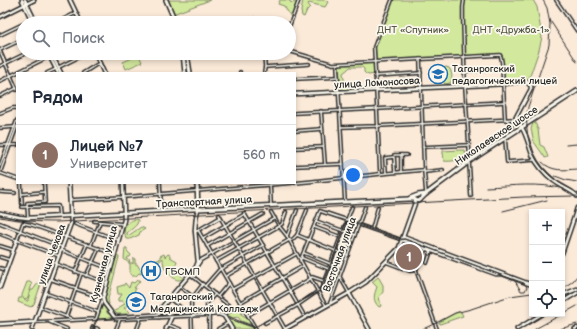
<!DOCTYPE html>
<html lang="ru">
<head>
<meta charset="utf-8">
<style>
	:root { --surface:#fff; --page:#f2f2f3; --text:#1f2937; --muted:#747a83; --line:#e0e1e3; --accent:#b45309 }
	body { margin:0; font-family:"Balsamiq Sans",sans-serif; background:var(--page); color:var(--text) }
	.controls { position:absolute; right:12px; bottom:12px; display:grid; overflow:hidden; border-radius:0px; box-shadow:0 2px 6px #0003 }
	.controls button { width:36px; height:36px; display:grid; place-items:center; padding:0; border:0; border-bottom:1px solid var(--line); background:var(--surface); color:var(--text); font:20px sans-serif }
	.you { position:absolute; left:353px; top:175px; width:14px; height:14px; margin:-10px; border:3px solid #fff; border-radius:50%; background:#1a73e8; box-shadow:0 0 0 6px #1a73e833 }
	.badge { display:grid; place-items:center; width:26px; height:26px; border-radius:50%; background:var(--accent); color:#fff; font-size:13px; font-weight:700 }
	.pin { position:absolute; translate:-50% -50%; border:2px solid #fff; box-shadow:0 1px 4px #0006 }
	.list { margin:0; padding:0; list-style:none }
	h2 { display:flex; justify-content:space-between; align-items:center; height:52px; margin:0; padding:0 16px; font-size:17px }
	h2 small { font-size:13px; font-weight:400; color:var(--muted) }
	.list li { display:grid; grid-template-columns:26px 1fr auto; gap:12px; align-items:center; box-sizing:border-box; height:60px; padding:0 16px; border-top:1px solid var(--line) }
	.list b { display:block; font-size:15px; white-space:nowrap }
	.list p { margin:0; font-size:13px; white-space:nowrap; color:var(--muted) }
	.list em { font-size:13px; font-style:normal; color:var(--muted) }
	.icon { flex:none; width:22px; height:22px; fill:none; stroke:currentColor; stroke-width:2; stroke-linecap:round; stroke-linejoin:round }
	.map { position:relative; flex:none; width:577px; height:329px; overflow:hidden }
	.search { position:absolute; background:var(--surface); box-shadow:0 2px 6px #0003; left:16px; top:16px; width:280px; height:44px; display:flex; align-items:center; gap:10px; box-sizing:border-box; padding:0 14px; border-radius:22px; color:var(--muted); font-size:15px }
	.panel { position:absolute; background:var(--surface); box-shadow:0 2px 6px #0003; left:16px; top:72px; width:280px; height:112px; border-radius:0px }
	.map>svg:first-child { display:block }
</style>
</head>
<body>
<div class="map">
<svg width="577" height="329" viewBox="0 0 577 329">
	<rect width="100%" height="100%" fill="#fbead8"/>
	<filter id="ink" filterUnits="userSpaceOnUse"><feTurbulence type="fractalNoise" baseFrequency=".025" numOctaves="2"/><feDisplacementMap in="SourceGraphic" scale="8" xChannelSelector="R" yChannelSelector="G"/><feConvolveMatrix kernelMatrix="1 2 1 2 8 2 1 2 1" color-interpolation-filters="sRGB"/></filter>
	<g filter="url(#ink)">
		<!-- green -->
		<g fill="#d2e89c" stroke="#7e8a64">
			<polygon points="167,0 210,0 173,14"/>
			<polygon points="280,0 290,0 290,2 293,3 295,2 296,0 299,0 296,8 293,8 295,9 291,17 284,6 278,4"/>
			<polygon points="303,0 325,0 328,2 325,7 309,3 308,4 310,7 307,10 304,17 302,16 301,11"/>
			<polygon points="392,0 533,0 537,7 542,37 539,50 529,79 504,82 502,57 501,55 499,55 376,61 375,46"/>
			<polygon points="139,55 142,62 126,69 123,62"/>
			<polygon points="373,62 375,63 374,74 369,75 366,74 364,72 364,69 362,67 350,67 347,70 343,73 345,86 346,86 350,84 353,81 354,81 354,87 356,89 358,88 355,90 341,90 339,67 341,64"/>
			<path d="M 446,67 L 449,68 C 452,71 453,80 450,83 L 445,84 C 442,81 441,73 443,68 Z"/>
			<path d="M 533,123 L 535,123 C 537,125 536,127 538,129 L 540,145 L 544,147 L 548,157 L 545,158 L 544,156 L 534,142 L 531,129 Z"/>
			<path d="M 460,150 L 465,150 L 466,157 C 459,160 451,162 444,161 L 443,153 L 443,151 Z"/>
			<path d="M 135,219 L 138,220 C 138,226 131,229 127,233 L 128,236 L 141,227 L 145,229 L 140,232 L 139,235 L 130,239 L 126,239 C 124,228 122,227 132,220 L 134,220 Z"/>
			<polygon points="125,248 127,248 127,251 131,255 130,257 128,257 127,259 129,260 130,263 132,263 133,264 133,259 135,258 135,264 137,264 141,271 141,274 139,273 136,276 132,276 130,274 130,264 124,259"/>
			<path d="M 164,254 L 165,257 L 168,254 L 170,255 L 170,257 L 177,261 L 174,270 L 176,270 L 177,269 L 180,269 L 180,274 L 184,279 C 183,279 180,280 178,280 C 174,280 168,272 165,269 C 164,266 163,262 163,259 L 163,258 L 155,265 L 153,264 L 155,261 L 160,259 L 160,256 Z"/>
			<polygon points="117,256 119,257 108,299 109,304 107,306 104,299 113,266"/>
			<path d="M 378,277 L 379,278 L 383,285 L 383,292 L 379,297 L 381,306 L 379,307 C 372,300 374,295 377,287 L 372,282 Z"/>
			<polygon points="137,280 139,280 140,281 134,288 136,288 131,299 134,299 136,301 135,304 129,304 124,308 127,310 128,311 130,312 126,314 117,314 114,311 119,309 119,307 125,304 123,301 118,301 118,298 121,296 122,294 118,294 117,287 124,285 125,283 129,288 131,282 134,283"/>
			<polygon points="27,282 30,282 32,284 28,297 26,299 23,298 27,301 28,301 28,299 31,290 33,290 38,283 41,284 34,304 31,307 18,302 19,298 22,298 22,295"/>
			<polygon points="103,304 107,309 107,313 109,314 111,314 113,317 112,318 98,319 97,318"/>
			<polygon points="239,307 241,307 243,311 241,314 249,319 252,325 241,321 238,317 233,318 227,315 227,314 228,313"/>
			<polygon points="458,312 461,312 463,316 440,324 439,322 454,314"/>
			<polygon points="226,318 254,328 255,329 233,329"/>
		</g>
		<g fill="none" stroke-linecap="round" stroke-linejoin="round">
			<defs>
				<g id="street">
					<polyline points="464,0 463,7 463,18 465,86 470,160"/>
					<polyline points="556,0 577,31"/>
					<polyline points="254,19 255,23"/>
					<polyline points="25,23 26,23"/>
					<polyline points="56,23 76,13"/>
					<polyline points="289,27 299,0"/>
					<polyline points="0,35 23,24"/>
					<polyline points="0,50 23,39"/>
					<polyline points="0,51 17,90"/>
					<polyline points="289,51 333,64 500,55 501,57 502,63 505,119 512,124"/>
					<polyline points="420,59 424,170 426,193"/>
					<polyline points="337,64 345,202"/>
					<polyline points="0,66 27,53"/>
					<polyline points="59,67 87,53"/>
					<polyline points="265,67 309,64"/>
					<polyline points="465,71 502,69"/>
					<polyline points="240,72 240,73"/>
					<polyline points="47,73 56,69"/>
					<path d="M 83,73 C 89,70 93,66 100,63"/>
					<polyline points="264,73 265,67 264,53"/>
					<polyline points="375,76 421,73"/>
					<polyline points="295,79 338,77"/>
					<polyline points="0,81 50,56"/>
					<polyline points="0,96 17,88"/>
					<polyline points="321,111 325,164"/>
					<polyline points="0,113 13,108 17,108"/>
					<polyline points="295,113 377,109 504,102"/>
					<polyline points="341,127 378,126 515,119"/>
					<polyline points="0,128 15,127"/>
					<polyline points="295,131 322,129"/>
					<polyline points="507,135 515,119"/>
					<polyline points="505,138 507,162 534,160"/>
					<polyline points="0,145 17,145"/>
					<polyline points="423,147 469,145"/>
					<polyline points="295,148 323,147"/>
					<polyline points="394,155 407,155"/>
					<polyline points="401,155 401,172"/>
					<polyline points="469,162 471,196"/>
					<polyline points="0,166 17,120"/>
					<polyline points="295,166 343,164"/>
					<polyline points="425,172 443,170"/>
					<polyline points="0,173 17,126"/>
					<polyline points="0,173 17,179"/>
					<polyline points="380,173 377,109 374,47 392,0"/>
					<polyline points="386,173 385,158 394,157 395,172"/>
					<polyline points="21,183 22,204"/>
					<polyline points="160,183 161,203"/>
					<polyline points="270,183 271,205"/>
					<path d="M 295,183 C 338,179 381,173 424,170"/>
					<polyline points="0,192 15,193"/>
					<polyline points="22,194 44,192"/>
					<polyline points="70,200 124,197 292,183"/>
					<polyline points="22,207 58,206 59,216"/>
					<polyline points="271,212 279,226 287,236 326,306"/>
					<polyline points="244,213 305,317"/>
					<polyline points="219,215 285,329"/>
					<polyline points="28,218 27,203 45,202 44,183"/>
					<polyline points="94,221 123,224"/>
					<polyline points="316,221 355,235"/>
					<polyline points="0,223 62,247"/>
					<polyline points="75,224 118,240"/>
					<polyline points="314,227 341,237"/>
					<polyline points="372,229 378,207"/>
					<polyline points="198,230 254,326"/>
					<polyline points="195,232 221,217"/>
					<polyline points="0,234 59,256"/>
					<polyline points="297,235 336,251 348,255"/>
					<polyline points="287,236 297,210"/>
					<polyline points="203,238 245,214"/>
					<polyline points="17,240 23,223 32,225 114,254"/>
					<polyline points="91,245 100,222"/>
					<polyline points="0,246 13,250"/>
					<polyline points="207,246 263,214"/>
					<polyline points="61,250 110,269"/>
					<polyline points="304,253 331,264 332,266 341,271"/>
					<polyline points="0,257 10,260"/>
					<polyline points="302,258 329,269"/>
					<polyline points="216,261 279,226 282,224 286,212"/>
					<polyline points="300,261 320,211 347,220 352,207"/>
					<polyline points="386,262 410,271 416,270"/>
					<polyline points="427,263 431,251"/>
					<polyline points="56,264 107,283"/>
					<polyline points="197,266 201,260 275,218"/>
					<polyline points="0,268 6,270"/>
					<polyline points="416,270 437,329"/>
					<polyline points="416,270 426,248"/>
					<polyline points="75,272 87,244"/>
					<polyline points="190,274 233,309"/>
					<polyline points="86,276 99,248"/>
					<polyline points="226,276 289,240 292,240 297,235 307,210"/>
					<polyline points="340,277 349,293"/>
					<polyline points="310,278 312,277 324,281"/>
					<polyline points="50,279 76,288"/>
					<polyline points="205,286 219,270 263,245"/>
					<polyline points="180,287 193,297"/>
					<polyline points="233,289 296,254"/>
					<polyline points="45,293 98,312"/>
					<polyline points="218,296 229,283"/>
					<polyline points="169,298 186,312 192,314"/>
					<polyline points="241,302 303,266"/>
					<polyline points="330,303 365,207"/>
					<polyline points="40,307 70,318 73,320"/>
					<polyline points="207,314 207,303 215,294"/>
					<polyline points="209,314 209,329"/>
					<polyline points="223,315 241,304"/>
					<polyline points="248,315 310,279"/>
					<polyline points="66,317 81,274"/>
					<polyline points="115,317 159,314"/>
					<polyline points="36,322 96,319 103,298 76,289"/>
					<polyline points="50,322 67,329"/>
					<polyline points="265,323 298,305 321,289 345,225 348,222 351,222 402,240"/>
					<polyline points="169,325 180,329"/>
					<polyline points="96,328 98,329"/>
					<polyline points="92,329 93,327"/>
					<polyline points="116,329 120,319"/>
					<polyline points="137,329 141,318"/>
					<polyline points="192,329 191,300 193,297 203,284"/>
					<polyline points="218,329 228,323"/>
					<polyline points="255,329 256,329"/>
				</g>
				<g id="secondary">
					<polyline points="22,0 33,23"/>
					<polyline points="25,0 36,23"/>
					<polyline points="70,0 81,23"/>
					<polyline points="0,17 34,0"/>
					<polyline points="48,53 58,73"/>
					<polyline points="51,53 61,73"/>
					<polyline points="95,53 104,73"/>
					<path d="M 295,94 L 465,86 L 503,84 L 526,81 L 531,86 L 531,89 L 516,117 C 517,122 520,124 522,128 C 527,136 529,146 532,154 C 537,165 545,174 554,181 C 560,186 573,191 577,196"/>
					<polyline points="123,183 124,213 124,220 103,298 104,303 116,319 219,314 224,316 232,329"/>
					<polyline points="0,213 19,217 28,218 198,209 196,218 195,230 198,262 196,267 162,307 159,311 159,317"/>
					<polyline points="403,237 532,285"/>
					<polyline points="402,240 496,274 500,274"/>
					<polyline points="562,253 575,215 577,208"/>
					<polyline points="0,287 17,240"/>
					<polyline points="349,293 369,329"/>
					<polyline points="562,295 577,289"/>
					<polyline points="562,302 577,293"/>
					<polyline points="0,324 34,322"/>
					<polyline points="32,329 71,223 69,183"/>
					<polyline points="166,329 172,316"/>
					<polyline points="285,329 349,293 366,282 399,248 415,203 415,200"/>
					<polyline points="517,329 542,314"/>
					<polyline points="575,329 577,328"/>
				</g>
				<g id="primary">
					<polyline points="166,0 176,23"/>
					<polyline points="183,53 185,73"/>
					<polyline points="187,53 190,73"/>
					<polyline points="197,183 198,209 409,199 414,199 418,201 420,200"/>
					<polyline points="410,198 418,195 426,194"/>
					<polyline points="420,200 426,194 470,161 577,91"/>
				</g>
			</defs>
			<!-- street casing -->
			<use href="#street" stroke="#2b2b2b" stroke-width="4.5"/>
			<!-- secondary casing -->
			<use href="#secondary" stroke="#2b2b2b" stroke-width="5.5"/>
			<!-- primary casing -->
			<use href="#primary" stroke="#2b2b2b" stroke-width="6"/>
			<!-- street -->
			<use href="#street" stroke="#fbf7ec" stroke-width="1.5"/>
			<!-- secondary -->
			<use href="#secondary" stroke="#fbf7ec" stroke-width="2.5"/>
			<!-- primary -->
			<use href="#primary" stroke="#fbf7ec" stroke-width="3"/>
			<!-- tram -->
			<polyline stroke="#2b2b2b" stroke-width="1" points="92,329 96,320 98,319 217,312 221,313 239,321 255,327 319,291 336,251 345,224 347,222 350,221 401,239 405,239 507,277 524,283 527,287 525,291 521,291 515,281 511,279 404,239 401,240 350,222 347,223 345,225 329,269 320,291 255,327 253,327 233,320 221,313 217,313 98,320 96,322 93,329"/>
			<!-- rail -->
			<g stroke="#2b2b2b" stroke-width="1">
				<path d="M 543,0 L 547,8 L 550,24 L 549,45 L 528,107 C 522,144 537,175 573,190"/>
				<polyline points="551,22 577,62"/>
				<polyline points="566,145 577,144"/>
				<path d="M 542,162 C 552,172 564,170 577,169"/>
				<polyline points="555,176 566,180 577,182"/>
				<path d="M 486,187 C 512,186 539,182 564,189"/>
				<polyline points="503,211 547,200"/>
				<path d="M 0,217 C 19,221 38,222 57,222 L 273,210 L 415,203 L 524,197 L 577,196"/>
				<polyline points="562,289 573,281 577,276"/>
				<polyline points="423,329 436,323 455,313 471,309 510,296 532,293"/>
				<polyline points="535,329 577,306"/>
				<polyline points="560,329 577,324"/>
			</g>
		</g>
	</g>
	<!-- icons -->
	<defs>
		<symbol id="university-ring" viewBox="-11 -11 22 22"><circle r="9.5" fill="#fbf7ec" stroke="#1f6fb2" stroke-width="1.5"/><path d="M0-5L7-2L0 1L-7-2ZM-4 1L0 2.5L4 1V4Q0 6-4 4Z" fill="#1f6fb2"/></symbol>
		<symbol id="hospital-ring" viewBox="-11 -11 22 22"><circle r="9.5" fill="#fbf7ec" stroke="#1f6fb2" stroke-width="1.5"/><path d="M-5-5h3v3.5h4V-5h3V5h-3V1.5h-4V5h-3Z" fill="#1f6fb2"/></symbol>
	</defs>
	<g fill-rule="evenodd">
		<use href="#university-ring" x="427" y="63" width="22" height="22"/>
		<use href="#hospital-ring" x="140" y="260" width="22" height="22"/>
		<use href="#university-ring" x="125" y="291" width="22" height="22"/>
	</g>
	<g text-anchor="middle" stroke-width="3.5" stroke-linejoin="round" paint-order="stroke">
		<!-- park labels -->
		<g font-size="10" fill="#555a47" stroke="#fbf7ec">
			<text x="413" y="33">ДНТ «Спутник»</text>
			<text x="511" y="33">ДНТ «Дружба-1»</text>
		</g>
		<!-- poi labels -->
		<g font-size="10" fill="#2b2b2b" stroke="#fbf7ec" text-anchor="start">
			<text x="452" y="72">Таганрогский<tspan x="452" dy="12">педагогический лицей</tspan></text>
			<text x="165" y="275">ГБСМП</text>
			<text x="150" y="300">Таганрогский<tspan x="150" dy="12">Медицинский Колледж</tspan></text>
		</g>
		<!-- street labels -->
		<g font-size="10" fill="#2b2b2b" stroke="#fbf7ec">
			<text transform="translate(377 82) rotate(-3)" y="4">улица Ломоносова</text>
			<text transform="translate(496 135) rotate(-34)" y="4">Николаевское шоссе</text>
			<text transform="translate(204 201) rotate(-3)" y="4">Транспортная улица</text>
			<text transform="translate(51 254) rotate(-70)" y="4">улица Чехова</text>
			<text transform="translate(339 254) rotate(-70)" y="4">Восточная улица</text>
			<text transform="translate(103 264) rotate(-75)" y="4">Кузнечная улица</text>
		</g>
	</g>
</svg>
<div class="controls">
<button>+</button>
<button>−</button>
<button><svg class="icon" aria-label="locate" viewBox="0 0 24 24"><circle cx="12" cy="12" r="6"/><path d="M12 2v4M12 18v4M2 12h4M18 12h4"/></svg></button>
</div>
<div class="you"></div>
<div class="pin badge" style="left:409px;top:257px;background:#8d6e63">1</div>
<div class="search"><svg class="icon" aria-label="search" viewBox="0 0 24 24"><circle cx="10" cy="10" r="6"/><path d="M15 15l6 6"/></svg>Поиск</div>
<section class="panel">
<h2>Рядом<small></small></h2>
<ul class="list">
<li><span class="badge" style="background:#8d6e63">1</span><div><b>Лицей №7</b><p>Университет</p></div><em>560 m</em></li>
</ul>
</section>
</div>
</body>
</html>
